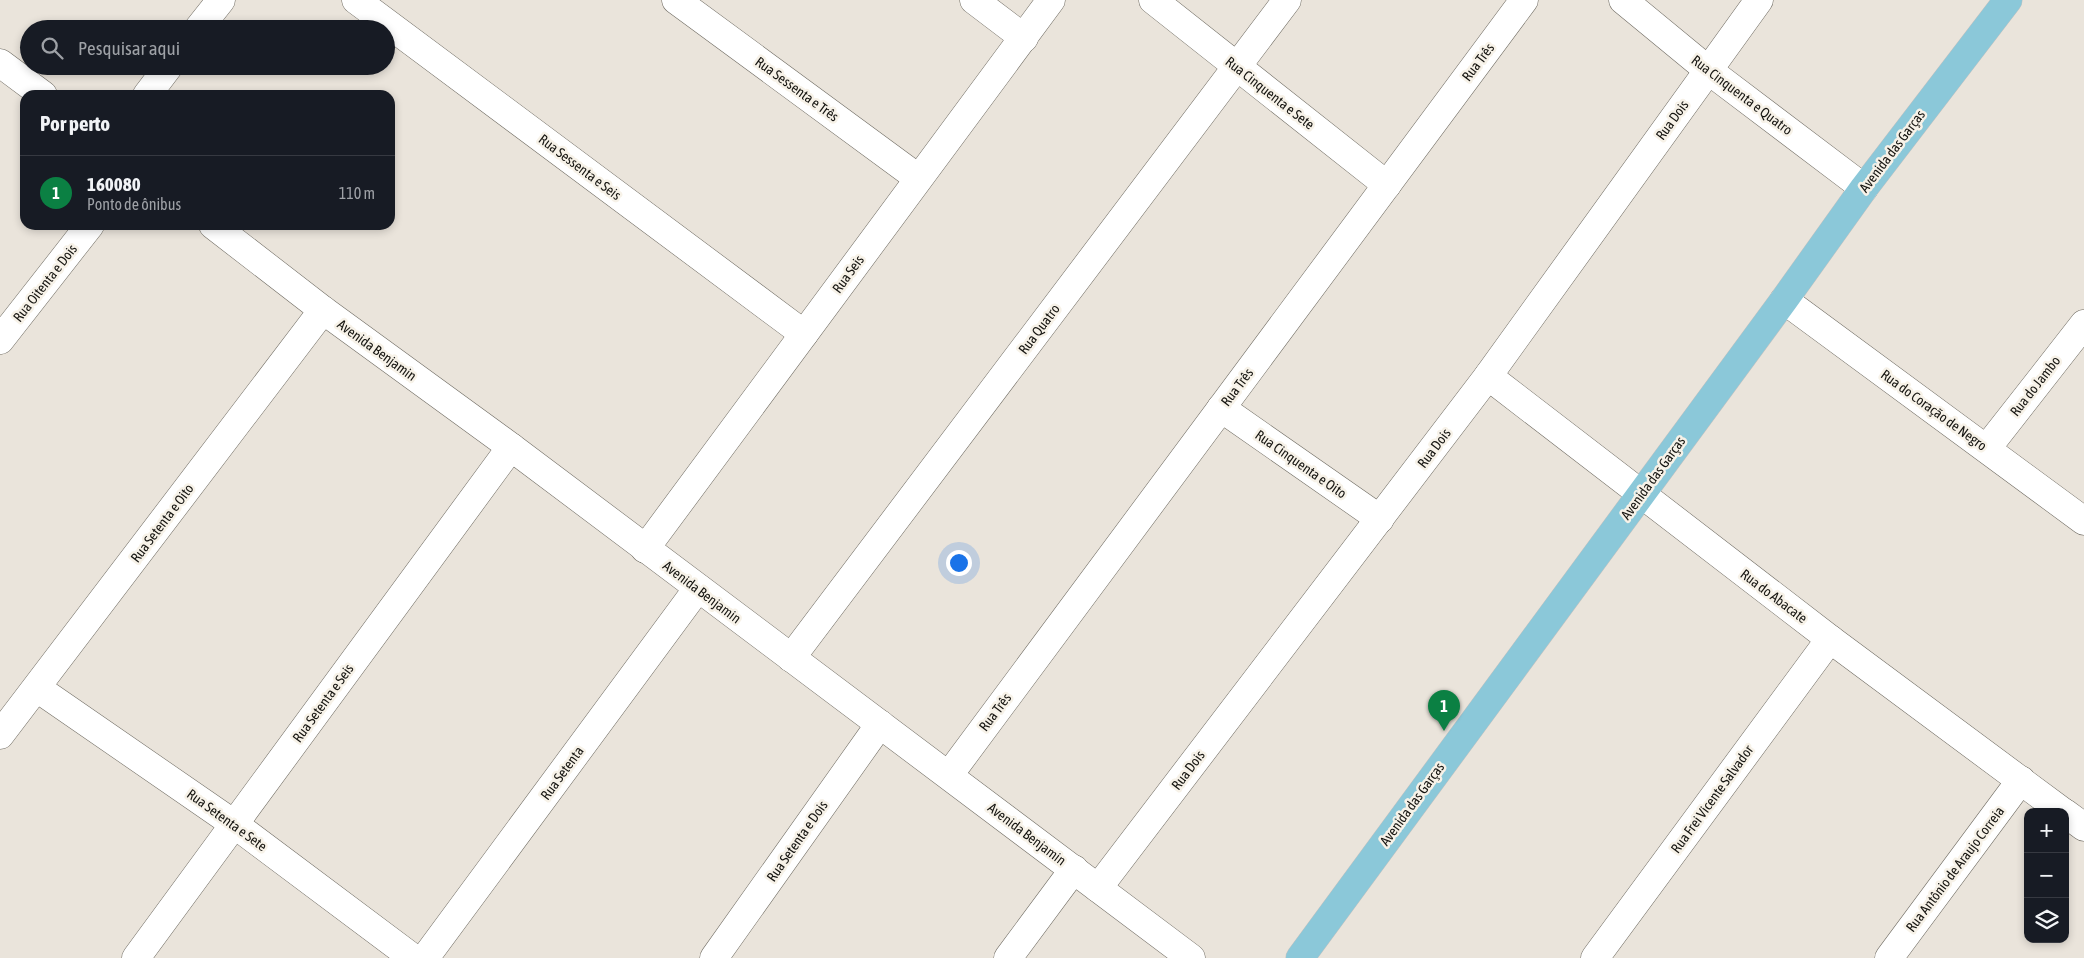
<!DOCTYPE html>
<html lang="pt">
<head>
<meta charset="utf-8">
<style>
	:root { --surface:#171b24; --page:#20242c; --text:#f1f3f6; --muted:#9ea1a6; --line:#363941; --accent:#0b8043 }
	body { margin:0; font-family:"Asap Condensed",sans-serif; background:var(--page); color:var(--text) }
	.controls { position:absolute; right:15px; bottom:15px; display:grid; overflow:hidden; border-radius:10px; box-shadow:0 2px 8px #0003 }
	.controls button { width:45px; height:45px; display:grid; place-items:center; padding:0; border:0; border-bottom:1px solid var(--line); background:var(--surface); color:var(--text); font:25px sans-serif }
	.you { position:absolute; left:958px; top:562px; width:18px; height:18px; margin:-12px; border:4px solid #fff; border-radius:50%; background:#1a73e8; box-shadow:0 0 0 8px #1a73e833 }
	.badge { display:grid; place-items:center; width:32px; height:32px; border-radius:50%; background:var(--accent); color:#fff; font-size:16px; font-weight:700 }
	.pin { position:absolute; translate:-50% -41px; filter:drop-shadow(0 1px 2px #0008) }
	.pin::after { content:''; position:absolute; top:26px; width:18px; height:15px; background:inherit; clip-path:polygon(0 0,100% 0,50% 100%) }
	.list { margin:0; padding:0; list-style:none }
	h2 { display:flex; justify-content:space-between; align-items:center; height:65px; margin:0; padding:0 20px; font-size:21px }
	h2 small { font-size:16px; font-weight:400; color:var(--muted) }
	.list li { display:grid; grid-template-columns:32px 1fr auto; gap:15px; align-items:center; box-sizing:border-box; height:75px; padding:0 20px; border-top:1px solid var(--line) }
	.list b { display:block; font-size:19px; white-space:nowrap }
	.list p { margin:0; font-size:16px; white-space:nowrap; color:var(--muted) }
	.list em { font-size:16px; font-style:normal; color:var(--muted) }
	.icon { flex:none; width:28px; height:28px; fill:none; stroke:currentColor; stroke-width:2; stroke-linecap:round; stroke-linejoin:round }
	.map { position:relative; flex:none; width:2084px; height:958px; overflow:hidden }
	.search { position:absolute; background:var(--surface); box-shadow:0 2px 8px #0003; left:20px; top:20px; width:375px; height:55px; display:flex; align-items:center; gap:12px; box-sizing:border-box; padding:0 18px; border-radius:28px; color:var(--muted); font-size:19px }
	.panel { position:absolute; background:var(--surface); box-shadow:0 2px 8px #0003; left:20px; top:90px; width:375px; height:140px; border-radius:15px }
	.map>svg:first-child { display:block }
</style>
</head>
<body>
<div class="map">
<svg width="2084" height="958" viewBox="0 0 2084 958">
	<rect width="100%" height="100%" fill="#eae4db"/>
	<g fill="none" stroke-linecap="round" stroke-linejoin="round">
		<defs>
			<g id="minor">
				<polyline points="356,0 804,334"/>
				<polyline points="676,0 918,178"/>
				<polyline points="974,0 1024,38"/>
				<polyline points="1153,0 1387,185"/>
				<polyline points="1623,0 1708,70 1864,188"/>
				<polyline points="198,29 221,0"/>
				<polyline points="0,63 43,95"/>
				<polyline points="147,95 169,66"/>
				<polyline points="213,225 323,310 511,447 1191,958"/>
				<polyline points="1784,300 2084,521"/>
				<polyline points="0,340 90,225"/>
				<polyline points="1488,376 1830,639 2063,812"/>
				<polyline points="1221,408 1380,519"/>
				<polyline points="1987,448 2084,324"/>
				<polyline points="645,549 1051,0"/>
				<polyline points="791,658 1287,0"/>
				<polyline points="37,688 234,824 413,958"/>
				<polyline points="0,735 323,310"/>
				<polyline points="949,775 1524,0"/>
				<polyline points="2065,813 2084,827"/>
				<polyline points="1098,888 1488,376 1759,0"/>
				<polyline points="136,958 511,447"/>
				<polyline points="425,958 698,588"/>
				<polyline points="714,958 880,724"/>
				<polyline points="1008,958 1074,869"/>
				<polyline points="1595,958 1830,639"/>
				<polyline points="1889,958 2021,780"/>
			</g>
			<polyline id="major" points="1300,958 1784,300 1864,188 2008,0"/>
		</defs>
		<!-- minor casing -->
		<use href="#minor" stroke="#6f6b62" stroke-width="29"/>
		<!-- major casing -->
		<use href="#major" stroke="#c2c2c1" stroke-width="29"/>
		<!-- minor -->
		<use href="#minor" stroke="#fff" stroke-width="28"/>
		<!-- major -->
		<use href="#major" stroke="#8bc8d9" stroke-width="28"/>
	</g>
	<g text-anchor="middle" stroke-width="5" stroke-linejoin="round" paint-order="stroke">
		<!-- street labels -->
		<g font-size="14" fill="#161511" stroke="#f7f2e8">
			<text transform="translate(1478 62) rotate(-53)" y="5">Rua Três</text>
			<text transform="translate(797 89) rotate(36)" y="5">Rua Sessenta e Três</text>
			<text transform="translate(1270 93) rotate(38)" y="5">Rua Cinquenta e Sete</text>
			<text transform="translate(1742 95) rotate(37)" y="5">Rua Cinquenta e Quatro</text>
			<text transform="translate(1672 120) rotate(-54)" y="5">Rua Dois</text>
			<text transform="translate(1892 151) rotate(-53)" y="5">Avenida das Garças</text>
			<text transform="translate(580 167) rotate(37)" y="5">Rua Sessenta e Seis</text>
			<text transform="translate(848 274) rotate(-54)" y="5">Rua Seis</text>
			<text transform="translate(45 283) rotate(-52)" y="5">Rua Oitenta e Dois</text>
			<text transform="translate(1039 329) rotate(-53)" y="5">Rua Quatro</text>
			<text transform="translate(377 350) rotate(36)" y="5">Avenida Benjamin</text>
			<text transform="translate(2035 386) rotate(-52)" y="5">Rua do Jambo</text>
			<text transform="translate(1237 387) rotate(-53)" y="5">Rua Três</text>
			<text transform="translate(1934 410) rotate(36)" y="5">Rua do Coração de Negro</text>
			<text transform="translate(1434 448) rotate(-53)" y="5">Rua Dois</text>
			<text transform="translate(1301 464) rotate(35)" y="5">Rua Cinquenta e Oito</text>
			<text transform="translate(1653 478) rotate(-54)" y="5">Avenida das Garças</text>
			<text transform="translate(162 523) rotate(-53)" y="5">Rua Setenta e Oito</text>
			<text transform="translate(702 592) rotate(37)" y="5">Avenida Benjamin</text>
			<text transform="translate(1774 596) rotate(37)" y="5">Rua do Abacate</text>
			<text transform="translate(323 703) rotate(-54)" y="5">Rua Setenta e Seis</text>
			<text transform="translate(995 712) rotate(-53)" y="5">Rua Três</text>
			<text transform="translate(1188 770) rotate(-53)" y="5">Rua Dois</text>
			<text transform="translate(562 773) rotate(-54)" y="5">Rua Setenta</text>
			<text transform="translate(1712 799) rotate(-54)" y="5">Rua Frei Vicente Salvador</text>
			<text transform="translate(1412 804) rotate(-54)" y="5">Avenida das Garças</text>
			<text transform="translate(227 820) rotate(36)" y="5">Rua Setenta e Sete</text>
			<text transform="translate(1027 834) rotate(37)" y="5">Avenida Benjamin</text>
			<text transform="translate(797 841) rotate(-55)" y="5">Rua Setenta e Dois</text>
			<text transform="translate(1955 869) rotate(-53)" y="5">Rua Antônio de Araujo Correia</text>
		</g>
	</g>
</svg>
<div class="controls">
<button>+</button>
<button>−</button>
<button><svg class="icon" aria-label="layers" viewBox="0 0 24 24"><path d="M12 4l9 5-9 5-9-5zM3 14l9 5 9-5"/></svg></button>
</div>
<div class="you"></div>
<div class="pin badge" style="left:1444px;top:731px">1</div>
<div class="search"><svg class="icon" aria-label="search" viewBox="0 0 24 24"><circle cx="10" cy="10" r="6"/><path d="M15 15l6 6"/></svg>Pesquisar aqui</div>
<section class="panel">
<h2>Por perto<small></small></h2>
<ul class="list">
<li><span class="badge">1</span><div><b>160080</b><p>Ponto de ônibus</p></div><em>110 m</em></li>
</ul>
</section>
</div>
</body>
</html>
